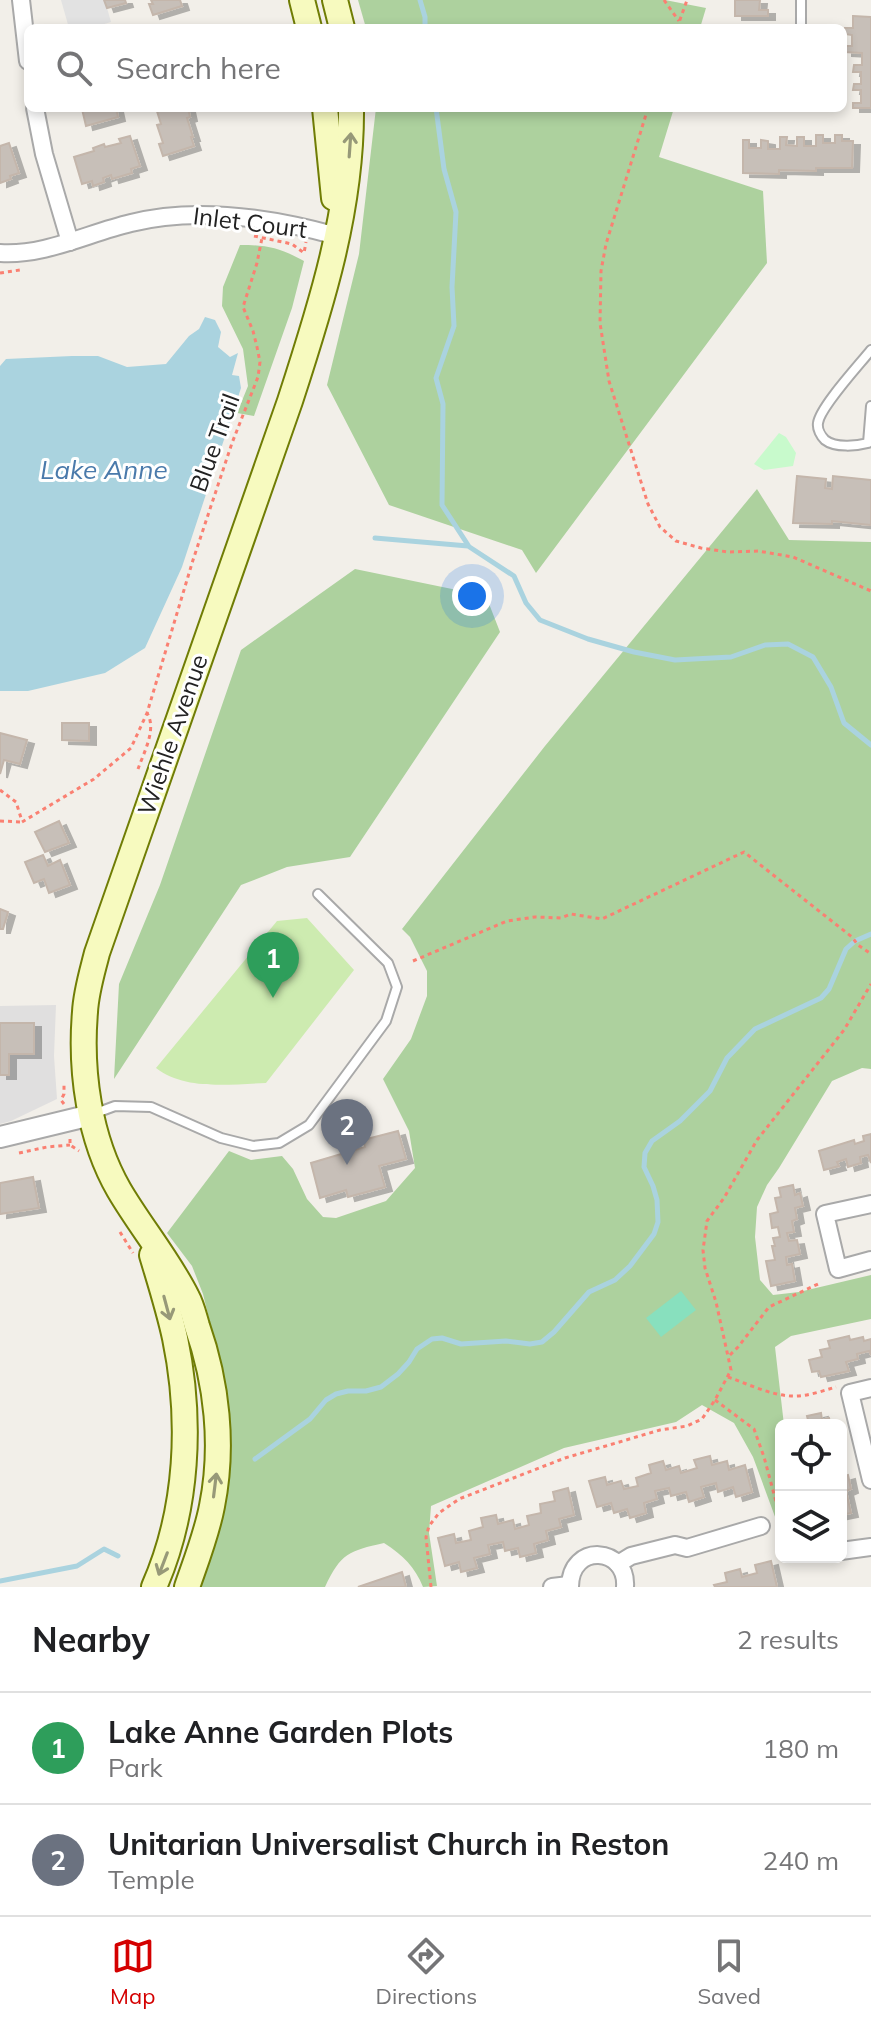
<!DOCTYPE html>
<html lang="en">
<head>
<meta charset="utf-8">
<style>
	:root { --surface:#fff; --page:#f6f6f6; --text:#202124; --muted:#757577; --line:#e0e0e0; --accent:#d40000 }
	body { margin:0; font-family:Mulish,sans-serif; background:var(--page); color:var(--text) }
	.controls { position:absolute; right:24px; bottom:24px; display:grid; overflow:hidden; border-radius:12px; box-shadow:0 4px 12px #0003 }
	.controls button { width:72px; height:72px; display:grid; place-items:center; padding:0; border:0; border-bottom:2px solid var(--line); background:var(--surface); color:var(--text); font:40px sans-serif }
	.you { position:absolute; left:472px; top:596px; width:28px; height:28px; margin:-20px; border:6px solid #fff; border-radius:50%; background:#1a73e8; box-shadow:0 0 0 12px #1a73e833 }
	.badge { display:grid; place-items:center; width:52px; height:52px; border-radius:50%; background:var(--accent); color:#fff; font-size:26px; font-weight:700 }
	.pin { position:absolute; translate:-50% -66px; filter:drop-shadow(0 2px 4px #0008) }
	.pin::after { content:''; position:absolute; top:42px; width:28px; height:24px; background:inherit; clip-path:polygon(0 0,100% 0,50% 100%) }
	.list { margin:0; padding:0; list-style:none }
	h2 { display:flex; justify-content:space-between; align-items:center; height:104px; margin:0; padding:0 32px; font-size:34px }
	h2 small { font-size:26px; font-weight:400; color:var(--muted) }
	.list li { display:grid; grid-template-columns:52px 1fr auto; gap:24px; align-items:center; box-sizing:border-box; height:112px; padding:0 32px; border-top:2px solid var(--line) }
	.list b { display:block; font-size:30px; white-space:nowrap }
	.list p { margin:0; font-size:26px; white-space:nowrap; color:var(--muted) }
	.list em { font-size:26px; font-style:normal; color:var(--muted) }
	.icon { flex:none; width:44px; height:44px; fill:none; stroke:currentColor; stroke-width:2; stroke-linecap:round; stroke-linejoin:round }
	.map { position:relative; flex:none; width:871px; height:1587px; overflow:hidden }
	.search { position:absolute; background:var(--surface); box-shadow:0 4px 12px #0003; left:24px; right:24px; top:24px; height:88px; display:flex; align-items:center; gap:20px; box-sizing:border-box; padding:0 28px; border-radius:12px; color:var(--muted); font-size:30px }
	.sheet { height:328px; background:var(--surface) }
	nav { display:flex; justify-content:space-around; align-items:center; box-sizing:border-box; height:112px; border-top:2px solid var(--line); background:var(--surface); font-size:22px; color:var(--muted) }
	nav a { display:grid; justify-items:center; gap:4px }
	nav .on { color:var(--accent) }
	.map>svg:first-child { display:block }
</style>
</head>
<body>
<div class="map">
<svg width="871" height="1587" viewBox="0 0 871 1587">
	<defs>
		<filter id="shadow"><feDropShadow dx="7" dy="4" stdDeviation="0" flood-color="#0004"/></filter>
	</defs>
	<rect width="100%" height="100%" fill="#f2efe9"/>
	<!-- residential -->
	<polygon fill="#e0dfdf" points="56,1005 54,1056 57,1099 11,1121 0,1124 0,1006"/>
	<!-- grass -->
	<path fill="#cdebb0" d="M 307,918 L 354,970 L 266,1083 C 230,1084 186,1091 156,1068 L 277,921 Z"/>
	<!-- forest -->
	<g fill="#add19e">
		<polygon points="358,0 665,0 706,8 700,28 366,28"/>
		<polygon points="376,108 674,108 659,157 763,191 767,263 536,573 522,550 389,505 327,385 359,254"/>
		<path d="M 240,245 C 267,245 280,248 304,261 L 292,308 L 254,416 L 237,413 L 248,386 L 243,349 L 222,306 L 223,287 Z"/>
		<path d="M 757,489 L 789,540 L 871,542 L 871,1069 L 862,1068 L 832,1081 L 779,1168 L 767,1185 L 757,1207 L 755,1237 L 760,1280 L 773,1295 L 799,1292 L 871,1275 L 871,1319 L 791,1336 L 775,1347 L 784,1425 L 781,1425 L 781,1533 L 753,1457 L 734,1423 L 702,1405 L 676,1422 L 564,1448 L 431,1506 L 429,1533 L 437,1586 L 423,1587 C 415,1567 403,1555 384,1543 C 349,1551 341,1553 325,1587 L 198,1587 L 225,1501 L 231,1426 L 226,1388 L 203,1294 L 192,1266 L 167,1233 L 229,1151 L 251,1160 L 282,1156 L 293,1169 L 307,1199 L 323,1217 L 336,1218 L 386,1201 L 415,1168 L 409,1131 L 383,1079 L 411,1039 L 427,996 L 427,971 L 410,937 L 402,929 L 545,746 Z"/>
		<polygon points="355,569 486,596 500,632 350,857 287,867 241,885 114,1079 119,984 160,885 241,650"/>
	</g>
	<!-- park -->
	<polygon fill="#c8facc" points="779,433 786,437 796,453 793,466 764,470 754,464"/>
	<!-- pitch -->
	<polygon fill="#88e0be" points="681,1291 696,1310 661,1337 646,1318"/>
	<!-- parking -->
	<polygon fill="#e2e2e2" points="61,0 125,0 126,3 107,8 111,22 91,28 69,28"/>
	<!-- water -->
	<polygon fill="#aad3df" points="205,317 215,320 221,332 218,347 230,357 238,353 232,375 239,376 241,388 182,567 145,648 105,673 28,691 0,691 0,366 6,359 72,356 98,356 127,367 166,364 189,336 199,329"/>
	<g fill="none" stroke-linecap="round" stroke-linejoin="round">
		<!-- stream -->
		<g stroke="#aad3df" stroke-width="5">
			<polyline points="420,0 425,17 425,28"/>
			<polyline points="436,108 444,169 456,212 452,287 454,326 436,378 443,404 442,505 468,545"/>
			<polyline points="375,538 468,546 514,576 526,603 540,620 588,639 634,652 675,660 731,657 765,645 788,644 813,657 831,687 844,723 871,745"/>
			<polyline points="255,1459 310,1419 326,1400 336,1394 348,1391 366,1391 381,1387 398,1374 409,1362 417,1349 432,1339 442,1338 461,1344 506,1341 530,1344 542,1342 554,1332 589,1292 615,1280 630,1266 654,1234 658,1222 657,1200 653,1186 644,1167 645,1153 652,1141 680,1121 710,1091 727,1058 755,1029 821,998 829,989 846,949 855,941 871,934"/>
			<polyline points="0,1581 77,1566 104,1549 118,1556"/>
		</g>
	</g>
	<!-- building -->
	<g fill="#c7bfb8" stroke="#c4b6ab" stroke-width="2" filter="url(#shadow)">
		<polygon points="104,0 125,0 126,3 107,8"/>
		<polygon points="151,0 180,0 182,6 153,15 149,4 153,4"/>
		<polygon points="735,0 760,0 759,10 768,10 768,16 735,16"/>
		<polygon points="853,16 871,17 871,108 853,108 853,103 861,103 861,90 853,90 854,84 861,84 861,72 853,72 854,65 862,65 862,53 845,52 845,46 852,46 852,35 845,34 845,28 853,28"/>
		<polygon points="86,108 116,108 118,117 86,126 82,109"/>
		<polygon points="156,108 188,108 190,117 187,118 193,137 191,137 194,146 163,156 159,144 163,143 157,125 161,124"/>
		<polygon points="816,135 823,135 823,143 835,143 835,135 842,135 842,141 853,141 852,168 816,168 816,171 779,170 779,174 743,173 743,140 749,140 749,148 761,148 761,140 768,141 768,149 780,149 780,137 787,137 786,145 797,146 797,137 804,137 804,146 816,146"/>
		<polygon points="130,136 140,166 131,169 132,173 112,179 111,175 103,178 104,182 93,186 92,181 82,184 74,157 94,151 93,148 104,144 105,147 121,143 119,139"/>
		<polygon points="9,143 19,173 10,176 11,179 0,183 0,146"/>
		<polygon points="797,476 826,479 825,488 832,489 833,476 871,480 871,525 832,521 832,524 793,523"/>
		<polygon points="62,723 89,723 89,741 62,740"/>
		<polygon points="0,733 27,740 20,764 4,760 0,774"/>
		<polygon points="59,821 69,843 45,852 35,832"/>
		<polygon points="43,855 48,866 60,860 70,885 49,893 44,879 34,883 25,862"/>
		<polygon points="0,909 8,912 3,929 0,929"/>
		<polygon points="0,1023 34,1023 34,1054 9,1054 9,1075 0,1075"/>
		<polygon points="398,1131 406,1159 379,1166 385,1187 348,1197 346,1190 320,1198 311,1163 365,1147 363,1140"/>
		<polygon points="871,1134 871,1163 868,1155 860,1157 861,1163 848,1167 846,1159 837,1162 839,1166 824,1170 819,1151 854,1140 855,1144 864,1141 863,1136"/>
		<polygon points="33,1177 39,1208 0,1214 0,1183"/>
		<polygon points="793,1185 795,1195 800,1193 803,1206 795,1208 797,1219 792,1221 794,1232 787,1233 789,1241 797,1240 800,1254 786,1257 787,1265 792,1264 795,1281 771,1286 766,1261 775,1260 772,1246 775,1246 773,1238 780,1237 778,1227 772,1228 770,1214 778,1212 775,1198 781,1197 779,1188"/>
		<polygon points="849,1336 850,1340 863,1337 864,1341 871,1339 871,1355 869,1351 857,1354 858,1359 846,1362 849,1371 821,1377 819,1371 812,1372 809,1360 822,1357 820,1350 830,1348 828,1341"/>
		<polygon points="821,1413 822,1420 829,1418 831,1425 807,1425 809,1424 807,1416"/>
		<polygon points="710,1456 712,1465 727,1461 729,1470 745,1465 752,1492 736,1497 733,1487 718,1492 716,1483 701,1487 704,1497 689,1502 686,1492 671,1496 669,1488 655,1491 657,1499 644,1503 646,1513 630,1518 627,1509 614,1513 611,1503 597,1507 589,1481 605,1477 607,1485 621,1481 624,1489 638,1486 636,1478 651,1473 649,1465 663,1461 666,1470 679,1466 681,1473 697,1468 694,1460"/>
		<polygon points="848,1475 851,1489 846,1491 851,1513 841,1515 841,1477"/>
		<polygon points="568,1488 574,1515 559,1519 561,1527 546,1531 548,1540 534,1544 536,1553 520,1557 518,1548 505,1551 503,1542 488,1545 490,1554 474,1558 477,1568 461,1572 459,1562 445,1566 438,1538 454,1534 456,1543 471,1540 469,1531 483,1527 481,1518 496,1515 498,1524 513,1520 515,1529 529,1525 527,1516 541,1513 540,1504 555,1501 553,1492"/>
		<polygon points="771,1561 777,1587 715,1587 714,1585 727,1582 725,1573 740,1569 742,1577 757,1573 755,1565"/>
		<polygon points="402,1572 406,1587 358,1587"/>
	</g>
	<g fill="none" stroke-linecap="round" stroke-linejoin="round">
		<defs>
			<g id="service">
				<polyline points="801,28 801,0"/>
				<path d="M 871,350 C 860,364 820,407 818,423 C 817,429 821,436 825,440 C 835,448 857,446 868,443 L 871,406"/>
				<polyline points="96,1113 115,1106 151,1107 221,1138 253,1146 279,1143 309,1125 386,1021 397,987 388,963 318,894"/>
			</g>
			<g id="minor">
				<polyline points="21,0 28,61"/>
				<polyline points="35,108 44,154 70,242"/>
				<path d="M 0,253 C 45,256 88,233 131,223 C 198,206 272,218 337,236"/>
				<polyline points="871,1204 825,1214 838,1269 871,1260"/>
				<polyline points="871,1388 850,1393 871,1480"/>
				<polyline points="841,1551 871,1547"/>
				<polyline points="618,1564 631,1556 675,1545 687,1548 761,1526"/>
				<polyline points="552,1587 569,1585"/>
				<path d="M 570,1587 C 570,1542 628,1547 625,1587"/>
			</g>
			<polyline id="tertiary" points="0,1137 91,1115"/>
			<g id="secondary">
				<polyline points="302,0 309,28"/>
				<polyline points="335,0 342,28"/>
				<polyline points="325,108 334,198"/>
				<path d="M 152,1255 C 160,1282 169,1310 175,1338 C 192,1420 188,1510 154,1587"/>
				<path d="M 187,1587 C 196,1561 207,1533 212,1506 C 224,1446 217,1383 197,1326 C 194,1316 192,1306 187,1297 C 168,1259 140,1226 119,1190 C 89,1138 80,1071 85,1012 C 86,992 92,973 97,953 L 290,401 C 321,306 352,209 351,108"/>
			</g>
		</defs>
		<!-- service casing -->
		<use href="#service" stroke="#a9a9a9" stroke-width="12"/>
		<!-- minor casing -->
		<use href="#minor" stroke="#a9a9a9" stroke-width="20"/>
		<!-- tertiary casing -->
		<use href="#tertiary" stroke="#a9a9a9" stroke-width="24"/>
		<!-- secondary casing -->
		<use href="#secondary" stroke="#707d05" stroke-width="28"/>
		<!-- path -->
		<g stroke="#fa8072" stroke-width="3" stroke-dasharray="4 4" stroke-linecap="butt">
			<polyline points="664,0 679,21"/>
			<polyline points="677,28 687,0"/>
			<polyline points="648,108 606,244 601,271 600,323 609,381 648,504 660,527 676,541 701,548 728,552 758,551 793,557 871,591"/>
			<polyline points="254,236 292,244 304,253 306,242"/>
			<polyline points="0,273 20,270"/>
			<path d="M 138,769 C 144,752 157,729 147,713"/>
			<polyline points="0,790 16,802 22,821"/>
			<polyline points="0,821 22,822"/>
			<polyline points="22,822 94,779 131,748 147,713 193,560 232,443 258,377 260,362 257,347 253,331 243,307 257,263 262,238"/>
			<polyline points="413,961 507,921 535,917 561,918 571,914 602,919 744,852 852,937 858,945 871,954"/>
			<polyline points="64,1104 61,1100 64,1094 64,1082"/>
			<polyline points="70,1139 70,1145 79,1151"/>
			<polyline points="19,1153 47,1147 70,1145"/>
			<polyline points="120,1232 133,1253"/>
			<polyline points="730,1355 738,1347 769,1307 818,1284"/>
			<path d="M 728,1377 C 748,1384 770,1395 791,1396 C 806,1397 822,1391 836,1387"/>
			<polyline points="715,1400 754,1429 764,1457 781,1520"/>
			<polyline points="431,1587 426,1537 429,1526 439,1513 459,1499 565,1458 660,1430 687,1426 702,1419 715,1400 731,1370 716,1302 705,1268 703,1250 707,1221 724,1198 757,1140 844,1030 871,984"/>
		</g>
		<!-- service -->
		<use href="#service" stroke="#fff" stroke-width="8"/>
		<!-- minor -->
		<use href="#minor" stroke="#fff" stroke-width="16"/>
		<!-- tertiary -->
		<use href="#tertiary" stroke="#fff" stroke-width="20"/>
		<!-- secondary -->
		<use href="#secondary" stroke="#f7fabf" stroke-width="24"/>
	</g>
	<!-- one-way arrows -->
	<defs><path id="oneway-shaft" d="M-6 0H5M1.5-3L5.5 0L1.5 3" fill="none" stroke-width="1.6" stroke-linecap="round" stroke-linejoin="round" transform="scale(2)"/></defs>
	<g stroke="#979978">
		<use href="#oneway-shaft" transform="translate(350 145) rotate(-86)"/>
		<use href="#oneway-shaft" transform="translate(167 1308) rotate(75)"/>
		<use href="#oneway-shaft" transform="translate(215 1485) rotate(-83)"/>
		<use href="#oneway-shaft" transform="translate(163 1564) rotate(111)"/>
	</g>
	<g text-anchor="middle" stroke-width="6" stroke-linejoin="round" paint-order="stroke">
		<!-- street labels -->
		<g font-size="24" fill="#222" stroke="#fff">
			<text transform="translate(250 223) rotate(7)" y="8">Inlet Court</text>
			<text transform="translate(215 443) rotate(-70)" y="8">Blue Trail</text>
			<text transform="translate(173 735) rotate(-71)" y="8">Wiehle Avenue</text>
		</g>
		<!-- water labels -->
		<g font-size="26" font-style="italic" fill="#4a7aab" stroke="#fff">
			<text x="104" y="479">Lake Anne</text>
		</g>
	</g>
</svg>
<div class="controls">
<button><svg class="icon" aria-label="locate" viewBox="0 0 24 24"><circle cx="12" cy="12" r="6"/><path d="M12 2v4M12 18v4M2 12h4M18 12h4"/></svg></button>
<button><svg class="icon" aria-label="layers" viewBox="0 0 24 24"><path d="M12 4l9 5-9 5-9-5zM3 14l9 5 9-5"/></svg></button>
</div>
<div class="you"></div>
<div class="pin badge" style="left:273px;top:998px;background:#2e9e5b">1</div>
<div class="pin badge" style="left:347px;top:1165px;background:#6b7280">2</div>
<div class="search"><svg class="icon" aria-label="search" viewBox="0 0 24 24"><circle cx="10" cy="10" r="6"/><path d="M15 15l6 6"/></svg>Search here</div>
</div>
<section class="sheet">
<h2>Nearby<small>2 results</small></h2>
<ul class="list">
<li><span class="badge" style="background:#2e9e5b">1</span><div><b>Lake Anne Garden Plots</b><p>Park</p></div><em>180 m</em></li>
<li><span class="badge" style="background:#6b7280">2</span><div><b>Unitarian Universalist Church in Reston</b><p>Temple</p></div><em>240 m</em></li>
</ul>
</section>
<nav>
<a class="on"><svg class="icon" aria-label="map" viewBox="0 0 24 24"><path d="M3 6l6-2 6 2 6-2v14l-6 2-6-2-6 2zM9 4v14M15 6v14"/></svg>Map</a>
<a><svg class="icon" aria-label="directions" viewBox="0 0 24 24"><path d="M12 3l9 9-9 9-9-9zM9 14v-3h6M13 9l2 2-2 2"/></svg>Directions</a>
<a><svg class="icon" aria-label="saved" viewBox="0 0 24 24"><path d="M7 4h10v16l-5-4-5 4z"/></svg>Saved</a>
</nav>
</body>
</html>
